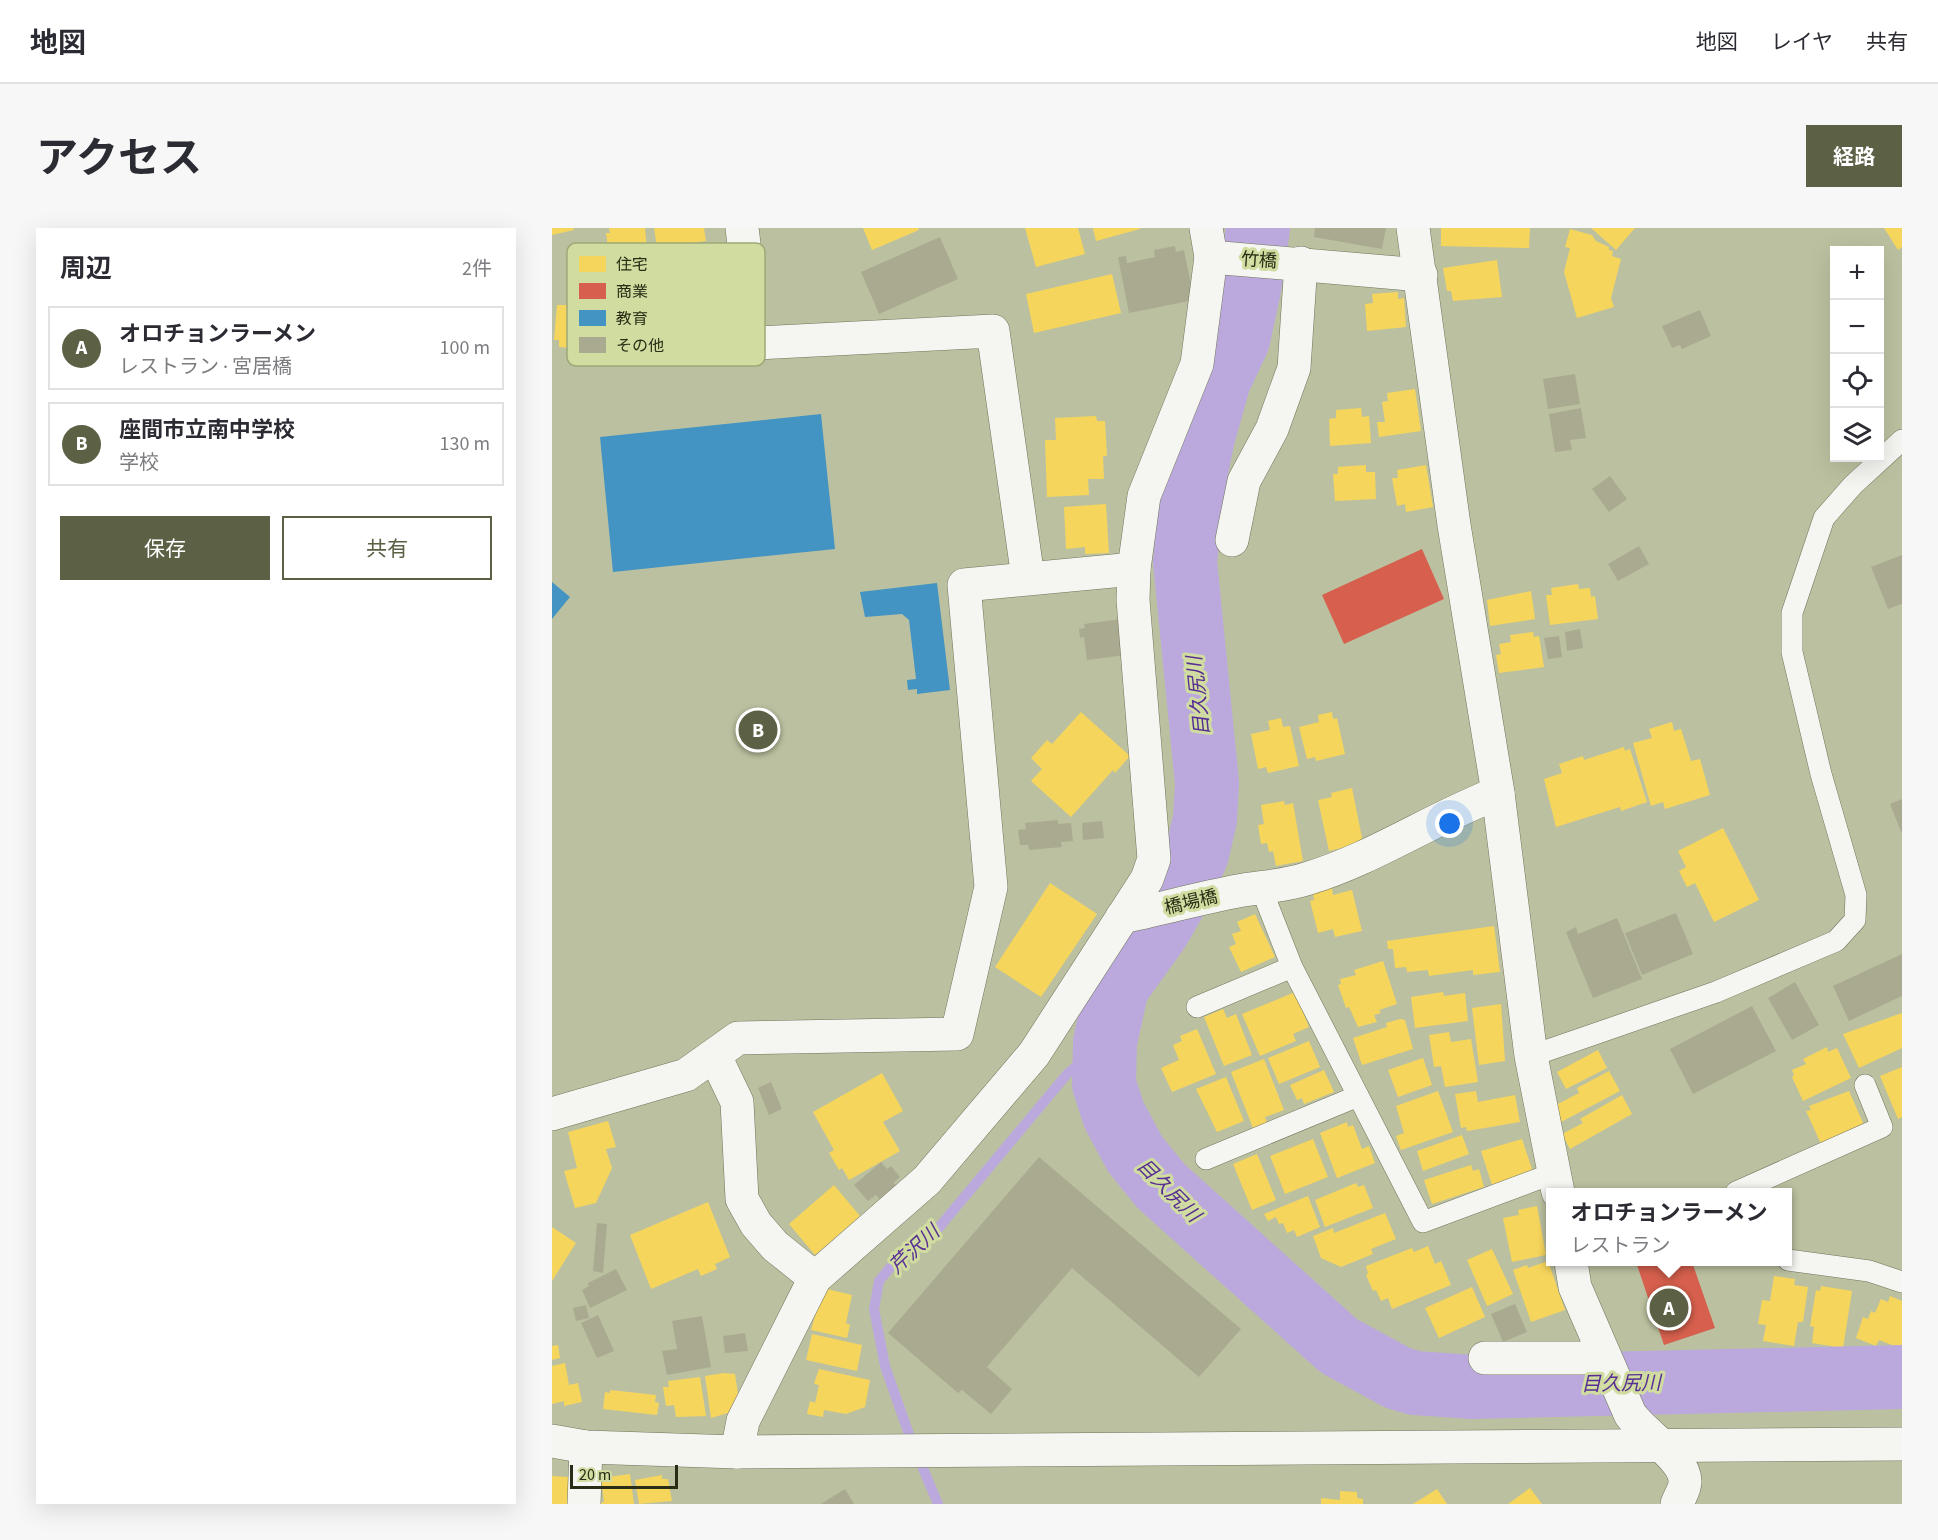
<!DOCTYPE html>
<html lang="ja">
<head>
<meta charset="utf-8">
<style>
	:root { --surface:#fff; --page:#f7f7f7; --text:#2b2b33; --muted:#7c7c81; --line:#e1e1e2; --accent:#5c6146 }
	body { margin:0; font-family:"Source Sans 3","Noto Sans JP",sans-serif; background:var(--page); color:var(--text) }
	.controls { position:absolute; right:18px; top:18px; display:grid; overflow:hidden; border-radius:0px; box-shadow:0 6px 24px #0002 }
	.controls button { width:54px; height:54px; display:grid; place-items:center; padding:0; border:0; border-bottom:2px solid var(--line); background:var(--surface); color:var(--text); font:30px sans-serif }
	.scale { position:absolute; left:18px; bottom:15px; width:108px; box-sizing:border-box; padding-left:6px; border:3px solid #292d15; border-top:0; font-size:16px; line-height:21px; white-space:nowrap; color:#292d15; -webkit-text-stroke:4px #d0dca0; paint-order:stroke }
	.you { position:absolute; left:898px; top:596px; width:21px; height:21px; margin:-15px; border:4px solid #fff; border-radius:50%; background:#1a73e8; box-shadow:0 0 0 9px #1a73e833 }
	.badge { display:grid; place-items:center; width:39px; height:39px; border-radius:50%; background:var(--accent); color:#fff; font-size:20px; font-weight:700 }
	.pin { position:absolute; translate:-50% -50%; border:3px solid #fff; box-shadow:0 2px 6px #0006 }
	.popup { position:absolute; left:994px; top:960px; width:246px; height:78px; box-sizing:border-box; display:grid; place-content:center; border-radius:0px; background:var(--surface); filter:drop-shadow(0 2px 4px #0005); font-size:20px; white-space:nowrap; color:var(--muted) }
	.popup b { font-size:22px; color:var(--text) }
	.popup::after { content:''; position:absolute; left:50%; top:100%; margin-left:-12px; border:12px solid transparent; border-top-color:var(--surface) }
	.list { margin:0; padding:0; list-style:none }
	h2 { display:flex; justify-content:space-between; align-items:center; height:78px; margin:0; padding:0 24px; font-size:26px }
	h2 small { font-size:20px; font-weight:400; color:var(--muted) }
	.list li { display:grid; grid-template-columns:39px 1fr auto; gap:18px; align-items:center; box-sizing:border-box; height:84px; margin:0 12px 12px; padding:0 12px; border:2px solid var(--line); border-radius:0px }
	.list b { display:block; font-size:22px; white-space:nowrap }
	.list p { margin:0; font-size:20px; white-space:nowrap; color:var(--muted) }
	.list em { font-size:20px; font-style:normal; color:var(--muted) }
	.actions { display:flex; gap:12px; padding:18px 24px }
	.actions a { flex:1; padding:14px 0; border:2px solid var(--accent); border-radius:0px; text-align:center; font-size:21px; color:var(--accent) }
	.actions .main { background:var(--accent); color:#fff }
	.icon { flex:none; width:33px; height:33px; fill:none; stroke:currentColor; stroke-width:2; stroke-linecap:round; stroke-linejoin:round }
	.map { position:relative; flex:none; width:1350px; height:1276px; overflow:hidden; border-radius:0px }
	header { display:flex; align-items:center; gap:36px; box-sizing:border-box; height:84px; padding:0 30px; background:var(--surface); border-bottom:2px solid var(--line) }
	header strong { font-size:28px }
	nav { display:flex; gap:33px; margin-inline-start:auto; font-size:21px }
	.intro { display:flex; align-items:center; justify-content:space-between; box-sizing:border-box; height:144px; padding:0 36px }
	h1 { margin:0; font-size:42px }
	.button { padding:15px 27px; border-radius:0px; background:var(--accent); color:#fff; font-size:21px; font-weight:700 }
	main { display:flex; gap:36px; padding:0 36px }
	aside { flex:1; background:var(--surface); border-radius:0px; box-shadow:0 6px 24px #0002 }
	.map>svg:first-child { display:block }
</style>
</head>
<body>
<header>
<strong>地図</strong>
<nav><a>地図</a><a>レイヤ</a><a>共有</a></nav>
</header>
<div class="intro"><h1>アクセス</h1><a class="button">経路</a></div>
<main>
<aside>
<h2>周辺<small>2件</small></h2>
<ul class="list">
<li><span class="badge">A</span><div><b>オロチョンラーメン</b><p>レストラン · 宮居橋</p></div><em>100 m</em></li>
<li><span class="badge">B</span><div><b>座間市立南中学校</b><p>学校</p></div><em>130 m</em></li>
</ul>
<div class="actions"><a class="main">保存</a><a>共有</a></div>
</aside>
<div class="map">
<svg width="1350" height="1276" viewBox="0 0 1350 1276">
	<rect width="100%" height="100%" fill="#bbc1a0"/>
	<!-- homes -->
	<g fill="#f6d55c">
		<polygon points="0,0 21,0 22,2 0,7"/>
		<polygon points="57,0 93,0 95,22 57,26 54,5 58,5"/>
		<polygon points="102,0 152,0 154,13 105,19"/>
		<polygon points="311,0 366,0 367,2 320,22"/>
		<polygon points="473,0 526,0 533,26 484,39"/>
		<polygon points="541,0 588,0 588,1 544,13"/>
		<polygon points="889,0 978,0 977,20 889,18"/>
		<polygon points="1039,0 1083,0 1064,22"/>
		<polygon points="1332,0 1350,0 1350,19 1346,22"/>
		<polygon points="1018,1 1040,7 1044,13 1057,19 1057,22 1061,23 1060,28 1069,31 1059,70 1062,79 1025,90 1012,44 1018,20 1013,19"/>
		<polygon points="172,28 174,52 113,59 112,37 120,36 119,32"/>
		<polygon points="86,31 87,38 106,37 108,58 54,62 52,39 65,38 65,32"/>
		<polygon points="945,32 950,69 901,73 899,63 895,63 891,40"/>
		<polygon points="560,46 569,85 482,105 474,66"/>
		<polygon points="23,55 37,55 37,65 40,65 36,126 19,125 19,120 7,119 7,112 2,112 5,77 22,77"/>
		<polygon points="846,64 846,71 852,70 854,99 815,103 813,76 821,75 820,66"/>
		<polygon points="64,76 92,77 92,82 102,82 102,77 118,77 116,126 62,121"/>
		<polygon points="123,79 169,81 168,112 161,112 161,121 121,120"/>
		<polygon points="863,161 869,203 827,209 825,194 833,194 830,174 836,173 835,165"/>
		<polygon points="809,180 810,189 817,188 819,215 778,218 777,191 784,190 784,182"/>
		<polygon points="544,188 545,193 553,193 555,228 551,228 552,251 536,251 537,267 495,269 493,212 504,212 503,190"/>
		<polygon points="814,237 814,244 823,244 824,271 783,273 781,246 786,246 786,239"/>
		<polygon points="874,237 881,279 854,284 853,276 845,278 840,250 846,250 845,242"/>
		<polygon points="554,276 557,325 533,326 533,319 514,321 512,279"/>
		<polygon points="1026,356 1027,361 1038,360 1039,369 1043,368 1046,391 998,397 994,367 1000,367 999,360"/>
		<polygon points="979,363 983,391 938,398 935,372"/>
		<polygon points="981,404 982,409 987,408 992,439 947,445 944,427 949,426 947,416 959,414 958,407"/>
		<polygon points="529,484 578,528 563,545 561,542 519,589 479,553 490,541 479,530 495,512 500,516"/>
		<polygon points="780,484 781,491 785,490 793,526 764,533 763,529 755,531 747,499 767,494 766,487"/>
		<polygon points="729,490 731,499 738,498 747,538 716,545 714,539 706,541 699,506 718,502 716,493"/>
		<polygon points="1120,494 1122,503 1129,501 1139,533 1148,531 1158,567 1113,581 1111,574 1099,578 1081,515 1100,510 1097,501"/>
		<polygon points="1072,519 1073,523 1078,521 1095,574 1069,583 1068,579 1004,599 992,551 1010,545 1007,536 1031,528 1032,532"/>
		<polygon points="800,560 811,615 777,623 766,572 780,569 779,565"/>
		<polygon points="732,573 733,577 741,575 751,633 724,638 721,623 717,624 715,615 709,616 706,597 712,596 709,577"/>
		<polygon points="1171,600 1207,672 1162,694 1143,655 1135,659 1127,643 1134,639 1126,623"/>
		<polygon points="498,655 545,686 489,769 443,739"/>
		<polygon points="780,660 781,667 800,662 810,703 783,709 781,701 766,705 758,673 762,672 761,665"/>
		<polygon points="703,686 723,729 689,744 677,719 684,716 680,706 689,703 685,694"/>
		<polygon points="942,698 948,744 921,747 921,742 877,748 876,742 855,744 854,739 843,740 841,721 836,721 835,713"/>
		<polygon points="831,733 845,776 827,782 829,785 822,787 825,794 806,799 797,779 794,780 786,757 789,756 788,751 804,747 802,742"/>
		<polygon points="743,764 757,799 741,806 744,813 708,828 690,786"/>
		<polygon points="891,764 892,768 913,765 916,793 863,800 859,769"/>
		<polygon points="949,776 953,833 927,837 920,780"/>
		<polygon points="671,781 675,790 684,786 700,827 672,838 652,789"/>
		<polygon points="1350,785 1350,820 1307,840 1291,806"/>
		<polygon points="848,791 853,792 861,821 810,837 801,810 835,799 834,795"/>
		<polygon points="645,801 664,846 620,864 609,840 627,832 621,817 630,813 628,808"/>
		<polygon points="897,804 899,814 919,811 926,854 893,859 889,838 882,839 877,807"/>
		<polygon points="757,813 768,839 727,856 716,830"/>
		<polygon points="1275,819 1276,824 1285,820 1299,850 1251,873 1240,849 1242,847 1240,842 1254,836 1251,831"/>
		<polygon points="1046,822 1055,840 1014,861 1005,844"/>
		<polygon points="871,830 880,857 846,869 836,842"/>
		<polygon points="712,831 732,882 713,889 715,895 701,900 679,844"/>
		<polygon points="1350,839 1350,889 1346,891 1328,848"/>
		<polygon points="772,842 782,864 752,876 750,870 745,872 738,857"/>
		<polygon points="1057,843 1068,863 1009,894 1000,879 1027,865 1025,860"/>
		<polygon points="330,845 351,883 331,894 348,923 297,952 290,940 287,942 277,925 282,922 261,884"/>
		<polygon points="674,849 692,893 665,904 644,861"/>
		<polygon points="886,863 901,904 849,922 844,908 852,905 844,878"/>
		<polygon points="924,863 926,874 963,867 968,894 915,903 914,899 909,900 903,866"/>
		<polygon points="1297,863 1312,897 1269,916 1254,883 1259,882 1257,878"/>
		<polygon points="1070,867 1080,886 1018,921 1010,906 1031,895 1028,891"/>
		<polygon points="56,893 64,919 54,921 60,940 44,975 23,980 12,943 25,940 16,904"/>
		<polygon points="795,894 796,899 801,897 810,921 817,918 823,935 785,950 768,905"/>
		<polygon points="910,907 917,926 871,943 865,923"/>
		<polygon points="761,911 776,949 733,966 718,928"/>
		<polygon points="970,911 982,947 940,957 929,923"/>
		<polygon points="705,926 724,972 700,982 681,936"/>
		<polygon points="919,937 921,943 927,941 932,959 880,976 872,952"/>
		<polygon points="804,955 806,959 812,957 821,980 773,999 763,972"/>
		<polygon points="282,957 308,988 263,1027 237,996"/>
		<polygon points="756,968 768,999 745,1009 742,1002 735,1005 731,995 727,996 724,989 716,993 712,986"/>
		<polygon points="156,974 178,1029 163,1036 165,1041 149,1048 146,1041 99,1061 78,1007"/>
		<polygon points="985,978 994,1027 960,1034 951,990 967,987 966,982"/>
		<polygon points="833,985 844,1011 819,1021 821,1026 789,1039 769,1030 761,1008 781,1000 782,1005"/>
		<polygon points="0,999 24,1015 0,1053"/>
		<polygon points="876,1018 883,1036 889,1033 899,1057 840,1081 836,1070 829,1073 824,1062 821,1063 814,1047 816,1045 814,1038 860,1020 862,1024"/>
		<polygon points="940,1021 961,1066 935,1078 915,1032"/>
		<polygon points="996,1033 1013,1082 979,1094 961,1042 975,1037 976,1040"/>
		<polygon points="1222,1048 1243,1051 1242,1057 1256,1059 1251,1094 1246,1094 1242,1118 1211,1113 1214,1097 1206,1096 1210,1072 1218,1073"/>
		<polygon points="1269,1058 1300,1063 1291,1120 1260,1115 1262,1099 1258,1098 1264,1062 1268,1063"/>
		<polygon points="920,1059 933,1089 887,1110 873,1080"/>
		<polygon points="271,1060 300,1067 294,1095 298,1097 295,1110 259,1102"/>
		<polygon points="1338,1068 1350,1073 1350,1121 1327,1112 1324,1118 1304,1110 1311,1089 1316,1091 1319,1083 1323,1085 1329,1071 1336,1074"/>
		<polygon points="260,1106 310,1117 305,1143 254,1132"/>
		<polygon points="6,1117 8,1130 0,1132 0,1118"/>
		<polygon points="13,1135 17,1157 26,1155 30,1174 12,1178 12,1173 0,1176 0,1138"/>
		<polygon points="267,1141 318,1152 313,1179 294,1186 272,1182 271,1189 255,1186 258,1173 263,1175 267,1157 262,1156"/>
		<polygon points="172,1145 183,1146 186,1166 176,1185 159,1190 153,1148"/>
		<polygon points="148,1149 154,1188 124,1189 122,1177 114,1178 111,1159 117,1159 116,1153"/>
		<polygon points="58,1162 104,1167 103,1174 107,1175 105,1187 51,1181 53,1164 58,1165"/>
		<polygon points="78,1246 82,1276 44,1276 52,1274 49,1250"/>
		<polygon points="110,1247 110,1251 116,1251 120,1273 87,1276 83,1252"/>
		<polygon points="0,1248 17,1249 16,1255 22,1255 20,1276 0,1276"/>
		<polygon points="978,1260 990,1276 956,1276"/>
		<polygon points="885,1261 895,1276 861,1276"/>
		<polygon points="788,1263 805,1264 805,1270 811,1271 811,1276 769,1276 769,1270 788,1272"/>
	</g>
	<!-- shops -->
	<g fill="#d6604d">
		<polygon points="870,321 892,371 792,416 770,367"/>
		<polygon points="1084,1034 1140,1034 1163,1100 1112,1117"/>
	</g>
	<!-- schools -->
	<g fill="#4393c3">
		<polygon points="269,186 283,321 61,344 48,209"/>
		<polygon points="0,354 18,369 0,391"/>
		<polygon points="385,355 398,462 365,466 365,461 356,462 355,452 364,451 357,392 350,386 313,389 308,364"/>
	</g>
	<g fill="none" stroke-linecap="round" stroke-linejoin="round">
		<!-- stream -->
		<polyline stroke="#bba9de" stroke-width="10" points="386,1276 359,1212 333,1138 322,1081 327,1053 342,1035 384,1003 516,845 553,814"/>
		<!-- river -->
		<polyline stroke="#bba9de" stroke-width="64" points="706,0 697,61 686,112 667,152 651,209 640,264 633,334 655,555 653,591 645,626 630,660 606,702 565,759 553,814 552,856 562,887 583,926 609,958 787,1118 846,1150 863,1155 921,1159 1350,1149"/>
	</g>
	<!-- building -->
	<g fill="#aaaa90">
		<polygon points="763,0 834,0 830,21 762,9"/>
		<polygon points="388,9 406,51 327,86 309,44"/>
		<polygon points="623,18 624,24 632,22 642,72 577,85 566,29 574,28 575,35 603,29 602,22"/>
		<polygon points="1148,82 1159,108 1130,121 1128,117 1120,120 1110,98"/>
		<polygon points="1023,146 1028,176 996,181 991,151"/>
		<polygon points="1029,180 1034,210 1018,212 1020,222 1003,224 997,186"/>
		<polygon points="1058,248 1075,271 1057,284 1040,261"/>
		<polygon points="1087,318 1097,336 1066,353 1056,336"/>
		<polygon points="1350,327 1350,376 1336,381 1319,339"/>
		<polygon points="569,391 574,427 535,432 532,409 528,410 527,401 533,400 532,396"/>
		<polygon points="1028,401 1031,420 1015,423 1013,404"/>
		<polygon points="1007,408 1010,429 996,431 992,410"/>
		<polygon points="1350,571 1350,606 1338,576"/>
		<polygon points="506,592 506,596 519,595 521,613 509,614 510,619 477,622 476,617 468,617 466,602 474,601 473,595"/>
		<polygon points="550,593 552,610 531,612 530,595"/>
		<polygon points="1124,685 1141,726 1090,747 1073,705"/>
		<polygon points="1065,690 1090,751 1041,770 1014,704 1024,699 1026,706"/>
		<polygon points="1350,726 1350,768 1297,793 1281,758"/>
		<polygon points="1243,754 1267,797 1240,812 1216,770"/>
		<polygon points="1200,778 1224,823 1141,866 1118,821"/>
		<polygon points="219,854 230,881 217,887 206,860"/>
		<polygon points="487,929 689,1101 647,1149 520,1040 435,1139 460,1161 439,1186 410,1162 406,1165 336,1105"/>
		<polygon points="329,934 335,941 339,938 348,949 341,955 344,957 340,961 342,963 329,973 324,967 316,973 302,957"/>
		<polygon points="45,995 55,996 51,1045 41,1043"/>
		<polygon points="64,1041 75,1062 38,1080 30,1062 37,1058 36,1055"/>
		<polygon points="963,1076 975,1104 951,1114 939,1086"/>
		<polygon points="34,1077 37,1090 24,1093 21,1080"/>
		<polygon points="46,1087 62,1123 45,1130 29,1095"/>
		<polygon points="150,1088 159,1139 115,1147 110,1123 125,1121 120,1093"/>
		<polygon points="193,1105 196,1123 173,1125 171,1108"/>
		<polygon points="293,1261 302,1276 269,1276"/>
	</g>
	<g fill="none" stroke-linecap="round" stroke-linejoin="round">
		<defs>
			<g id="lane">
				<polyline points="709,660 740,739 871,994 1002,945"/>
				<polyline points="645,779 740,739"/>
				<polyline points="979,828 1164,764 1284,713 1303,692 1304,667 1269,546 1240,424 1240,385 1272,290 1301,257 1350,212"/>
				<polyline points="654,931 806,868"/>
				<polyline points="1184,964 1330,899 1313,857"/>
				<polyline points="1236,1032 1317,1043 1350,1054"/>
			</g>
			<g id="street">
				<polyline points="190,0 194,32 186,116 441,103 476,350"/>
				<polyline points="861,0 902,297 946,565 979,828 1006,964"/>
				<polyline points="659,29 869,47"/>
				<polyline points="680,312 692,253 720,201 742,140 749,35"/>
				<path d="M 570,689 C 609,681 648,670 686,663 C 709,659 732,658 754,651 C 821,631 881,590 946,565"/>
				<polyline points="163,828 185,874 190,971 204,996 223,1018 263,1050"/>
				<polyline points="0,886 134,847 186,810 405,806 439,659 412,357 582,341"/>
				<path d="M 1019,1034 L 1023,1059 L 1078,1186 C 1092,1207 1134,1230 1133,1254 C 1133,1261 1127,1270 1125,1276"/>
				<polyline points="933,1130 1052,1130"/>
				<polyline points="185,1224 191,1193 263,1050 375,952 482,826 595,651 602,631 581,372 582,341 592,268 645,136 659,29 654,0"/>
				<polyline points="32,1276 34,1219"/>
			</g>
			<polyline id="secondary" points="0,1213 34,1219 185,1224 1350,1216"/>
		</defs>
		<!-- lane casing -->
		<use href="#lane" stroke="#70735a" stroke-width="22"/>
		<!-- street casing -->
		<use href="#street" stroke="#70735a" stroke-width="34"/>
		<!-- secondary casing -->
		<use href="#secondary" stroke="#70735a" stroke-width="34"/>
		<!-- lane -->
		<use href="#lane" stroke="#f5f6f1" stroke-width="21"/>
		<!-- street -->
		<use href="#street" stroke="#f5f6f1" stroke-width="33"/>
		<!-- secondary -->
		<use href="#secondary" stroke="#f5f6f1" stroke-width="33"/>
	</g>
	<g text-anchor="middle" stroke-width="6" stroke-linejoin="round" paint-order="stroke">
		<!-- street labels -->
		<g font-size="18" fill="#292d15" stroke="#d0dca0">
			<text transform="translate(707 32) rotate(4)" y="6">竹橋</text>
			<text transform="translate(639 674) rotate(-13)" y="6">橋場橋</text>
		</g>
		<!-- water labels -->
		<g font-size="20" font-style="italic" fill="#572e94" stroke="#d0dca0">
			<text transform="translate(646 468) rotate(-96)" y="7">目久尻川</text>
			<text transform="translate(617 962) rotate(45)" y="7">目久尻川</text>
			<text transform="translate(362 1021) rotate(-43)" y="7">芹沢川</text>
			<text transform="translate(1069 1155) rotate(-1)" y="7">目久尻川</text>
		</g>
	</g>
	<!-- legend -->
	<rect x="15" y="15" width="198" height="123" rx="9" fill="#d0dca0" stroke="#9ea876" stroke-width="1.5"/>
	<rect x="27" y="28" width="27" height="16" fill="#f6d55c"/>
	<rect x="27" y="55" width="27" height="16" fill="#d6604d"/>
	<rect x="27" y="82" width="27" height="16" fill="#4393c3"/>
	<rect x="27" y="109" width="27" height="16" fill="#aaaa90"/>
	<g font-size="16" fill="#292d15">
		<text x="64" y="42">住宅</text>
		<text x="64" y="69">商業</text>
		<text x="64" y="96">教育</text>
		<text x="64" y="123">その他</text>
	</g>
</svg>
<div class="controls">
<button>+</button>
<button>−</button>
<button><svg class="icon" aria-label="locate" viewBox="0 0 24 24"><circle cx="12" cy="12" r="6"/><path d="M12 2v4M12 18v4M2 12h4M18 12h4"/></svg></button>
<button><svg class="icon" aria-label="layers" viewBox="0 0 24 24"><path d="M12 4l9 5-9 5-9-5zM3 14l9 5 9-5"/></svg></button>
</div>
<div class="scale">20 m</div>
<div class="you"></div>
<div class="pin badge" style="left:1117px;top:1080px">A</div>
<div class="popup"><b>オロチョンラーメン</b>レストラン</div>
<div class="pin badge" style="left:206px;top:502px">B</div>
</div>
</main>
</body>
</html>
